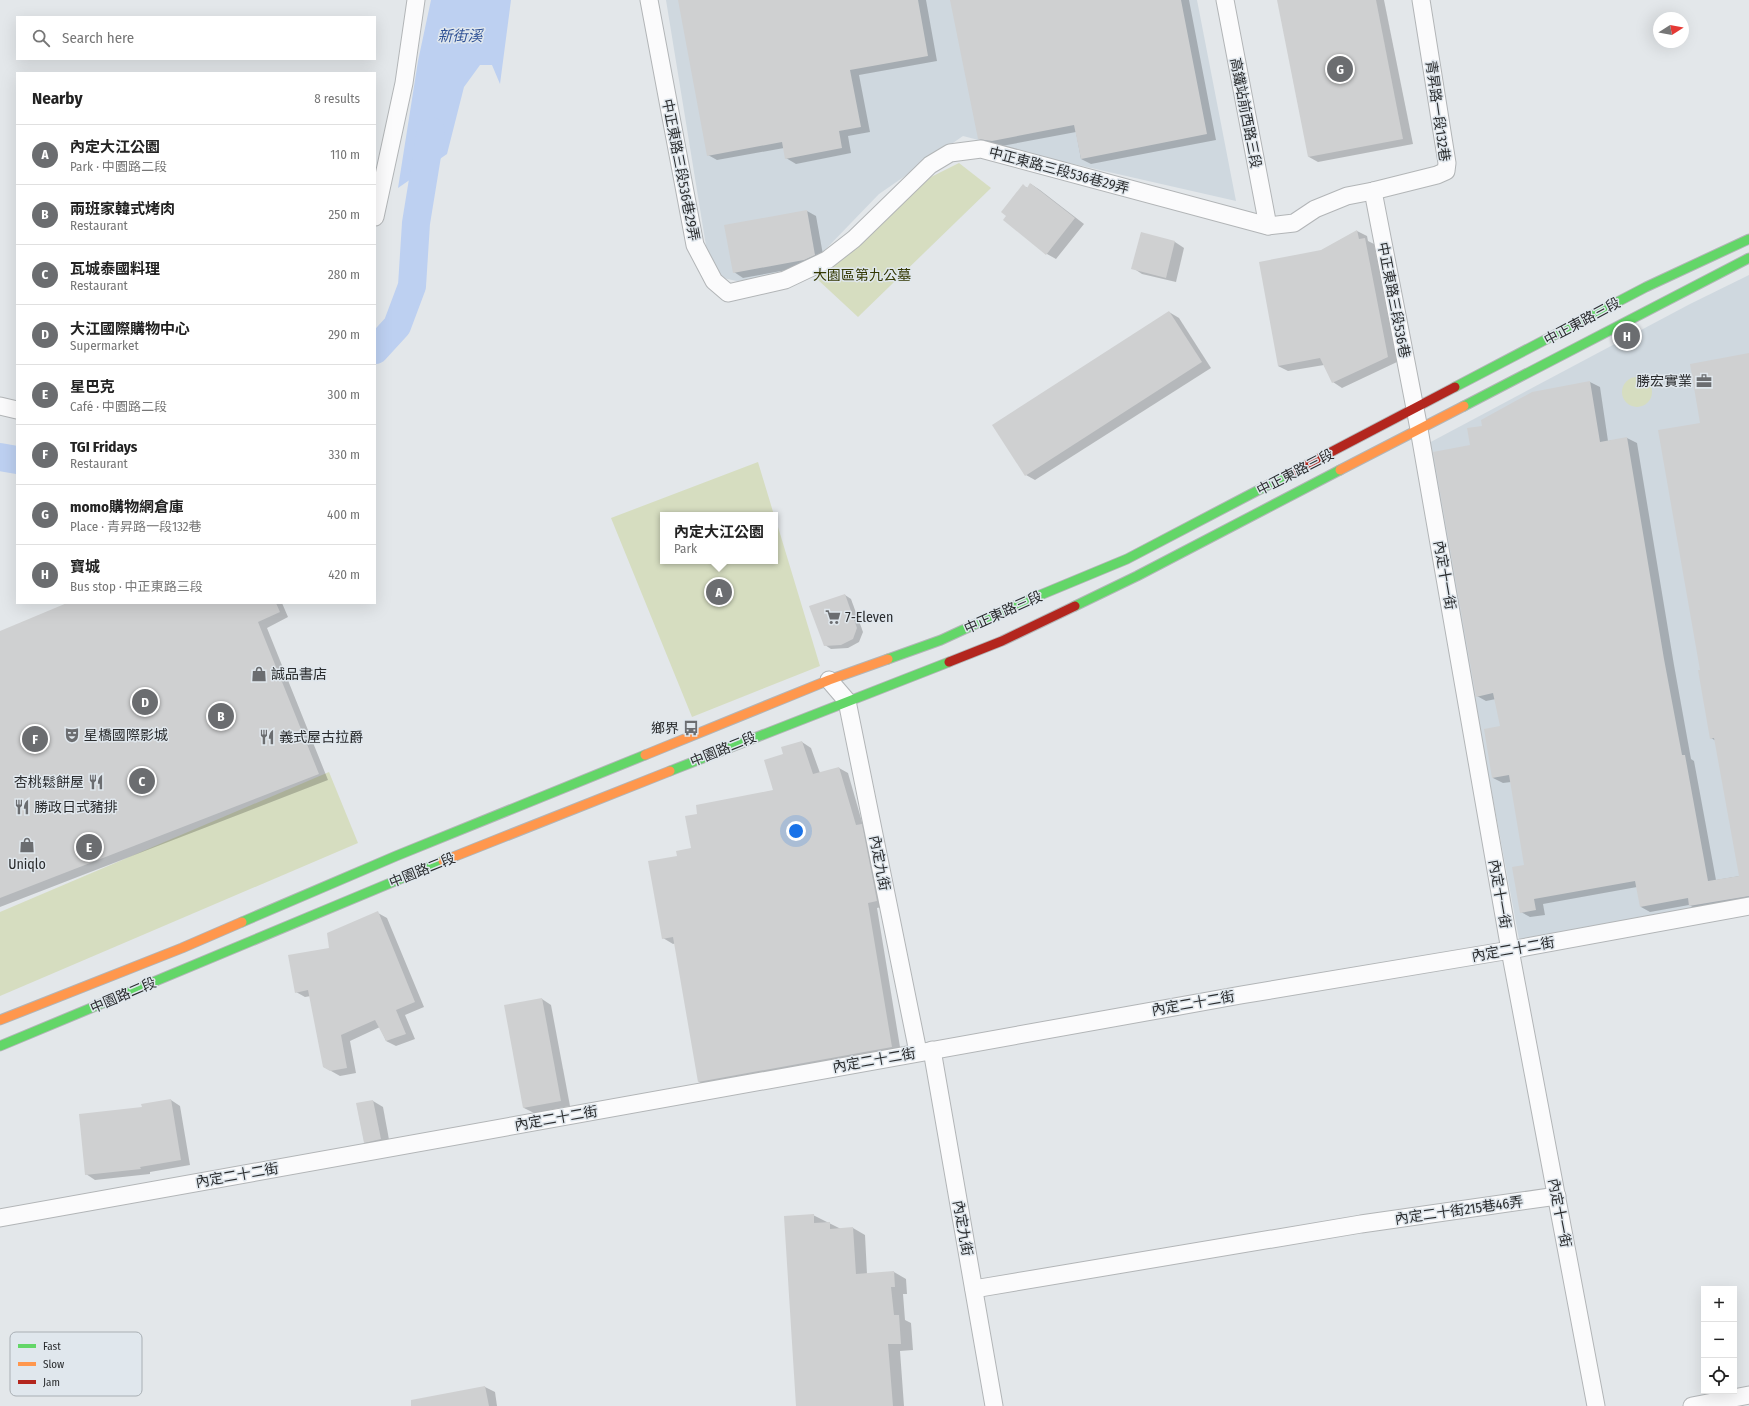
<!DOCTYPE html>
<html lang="en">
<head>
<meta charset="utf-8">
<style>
	:root { --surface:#fff; --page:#f2f2f2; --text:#222; --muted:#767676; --line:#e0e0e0; --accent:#6b6d70 }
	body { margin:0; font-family:"Fira Sans Condensed","Noto Sans TC",sans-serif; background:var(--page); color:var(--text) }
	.controls { position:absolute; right:12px; bottom:12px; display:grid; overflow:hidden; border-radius:0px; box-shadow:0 4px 16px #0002 }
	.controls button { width:36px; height:36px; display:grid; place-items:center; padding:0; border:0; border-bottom:1px solid var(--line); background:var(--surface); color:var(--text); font:20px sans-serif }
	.compass { position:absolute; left:1653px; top:12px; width:36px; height:36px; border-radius:50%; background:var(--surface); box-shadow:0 4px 16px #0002; rotate:79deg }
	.you { position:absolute; left:796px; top:831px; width:14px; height:14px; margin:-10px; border:3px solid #fff; border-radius:50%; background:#1a73e8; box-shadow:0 0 0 6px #1a73e833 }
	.badge { display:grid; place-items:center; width:26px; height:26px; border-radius:50%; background:var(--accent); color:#fff; font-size:13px; font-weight:700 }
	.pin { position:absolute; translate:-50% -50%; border:2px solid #fff; box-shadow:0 1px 4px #0006 }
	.popup { position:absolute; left:660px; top:512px; width:118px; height:52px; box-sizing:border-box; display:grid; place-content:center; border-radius:0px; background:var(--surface); filter:drop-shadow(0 1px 3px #0005); font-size:13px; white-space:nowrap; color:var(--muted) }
	.popup b { font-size:15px; color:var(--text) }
	.popup::after { content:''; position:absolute; left:50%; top:100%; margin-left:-8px; border:8px solid transparent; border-top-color:var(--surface) }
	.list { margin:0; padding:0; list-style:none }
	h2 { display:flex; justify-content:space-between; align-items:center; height:52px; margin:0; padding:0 16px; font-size:17px }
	h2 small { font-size:13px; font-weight:400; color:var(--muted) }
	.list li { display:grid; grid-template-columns:26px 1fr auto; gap:12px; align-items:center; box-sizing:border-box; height:60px; padding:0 16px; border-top:1px solid var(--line) }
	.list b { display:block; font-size:15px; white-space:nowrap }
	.list p { margin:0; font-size:13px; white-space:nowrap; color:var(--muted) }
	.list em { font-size:13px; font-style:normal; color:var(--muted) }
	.icon { flex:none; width:22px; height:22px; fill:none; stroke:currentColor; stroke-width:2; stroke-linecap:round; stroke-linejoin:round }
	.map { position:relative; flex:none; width:1749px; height:1406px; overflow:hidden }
	.search { position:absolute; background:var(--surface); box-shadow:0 4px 16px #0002; left:16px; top:16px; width:360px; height:44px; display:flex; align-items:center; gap:10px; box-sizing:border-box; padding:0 14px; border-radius:0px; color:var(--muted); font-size:15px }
	.panel { position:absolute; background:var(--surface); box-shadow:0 4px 16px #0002; left:16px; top:72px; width:360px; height:532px; border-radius:0px }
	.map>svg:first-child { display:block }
</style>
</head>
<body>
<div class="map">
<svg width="1749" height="1406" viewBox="0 0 1749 1406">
	<rect width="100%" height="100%" fill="#e3e7ea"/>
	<!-- built -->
	<g fill="#cfd8df">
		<polygon points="666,0 1197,0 1236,201 1056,160 963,136 879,194 822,253 801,267 741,282 723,278 708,258"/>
		<polygon points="1749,275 1749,898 1519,939 1427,444 1690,304"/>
	</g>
	<!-- green -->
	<g fill="#d6ddc0">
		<polygon points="959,163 991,188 858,317 816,278 931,177"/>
		<circle cx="1637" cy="392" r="15"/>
		<polygon points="758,462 774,515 663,515 663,561 775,561 775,517 820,666 692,717 611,518"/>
		<polygon points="329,772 358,843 0,996 0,912"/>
	</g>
	<!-- water -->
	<polygon fill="#bdd0f1" points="431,0 511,0 500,84 492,65 480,65 464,87 447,154 398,188 418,61"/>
	<!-- shadow -->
	<g fill="#0003">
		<polygon points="679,0 926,0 937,61 859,75 870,132 848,136 851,153 796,164 786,158 784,148 717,160 708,155"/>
		<polygon points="951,0 1189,0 1216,140 1091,164 1081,159 1076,132 1002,146 988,144 979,139"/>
		<polygon points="1278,0 1384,0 1413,144 1318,162 1309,157"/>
		<polygon points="1031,184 1040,190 1084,224 1056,259 1047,254 1023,186 1028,188"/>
		<polygon points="807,211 816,216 824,260 814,265 743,278 734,272"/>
		<polygon points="1357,231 1367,236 1368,241 1374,244 1397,362 1342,388 1333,382 1324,365 1288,371 1278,366 1321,251"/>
		<polygon points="1141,234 1175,242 1184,248 1176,282 1142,274 1133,268"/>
		<polygon points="1169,312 1179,318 1211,368 1035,480 1026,475"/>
		<polygon points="1749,354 1749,903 1700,911 1689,905 1650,912 1641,907 1637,887 1543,904 1545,915 1530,917 1521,912 1526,865 1511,782 1503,783 1493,778 1485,730 1501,727 1496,699 1486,701 1477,696 1471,446 1483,427 1590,382 1600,387 1608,441 1627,438 1637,443 1674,665 1691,759 1694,761 1716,880 1740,876 1716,741 1711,738 1701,671 1701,423"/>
		<polygon points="845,595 851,599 863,632 859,642 848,648 831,649 825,645"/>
		<polygon points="69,603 282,603 288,617 267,628 328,780 0,907 0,632"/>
		<polygon points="802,742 811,748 820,773 839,768 848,773 886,906 877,908 901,1053 709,1087 699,1082 676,943 673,944 663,938 678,857 692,849 699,814 774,791 785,755"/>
		<polygon points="378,913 387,918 424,1007 405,1015 415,1039 396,1046 386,1041 380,1027 350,1041 356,1073 340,1076 324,1067 311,996 305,997 296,992 330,949"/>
		<polygon points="542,999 551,1005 570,1106 534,1113 524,1108 505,1006"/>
		<polygon points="171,1100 180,1106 190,1165 150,1172 150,1174 95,1180 86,1174 143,1108"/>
		<polygon points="373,1101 383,1107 390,1145 374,1147 364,1142"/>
		<polygon points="813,1215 841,1229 853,1228 865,1235 867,1274 894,1272 906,1279 907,1294 903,1294 905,1320 911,1323 913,1350 900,1351 904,1406 797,1406"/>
		<polygon points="485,1387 495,1392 497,1406 412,1406 411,1401"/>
	</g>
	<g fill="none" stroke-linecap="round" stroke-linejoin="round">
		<!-- river -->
		<g stroke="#bdd0f1" stroke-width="28">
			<polyline points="375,350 397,326 412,286 416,223 431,131"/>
			<polyline points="0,457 17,460"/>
		</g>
	</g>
	<!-- building -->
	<g fill="#cfd0d1">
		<polygon points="678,0 918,0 928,56 850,70 861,127 839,131 842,148 785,159 782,142 707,156"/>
		<polygon points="950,0 1181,0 1207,134 1081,159 1074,125 992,141 978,139"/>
		<polygon points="1277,0 1376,0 1403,139 1308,157"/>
		<polygon points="1030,183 1075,218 1046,255 1003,220 1006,216 1001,212 1023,184 1027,188"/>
		<polygon points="807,210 815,255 804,260 733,273 724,225"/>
		<polygon points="1357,230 1359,239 1365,238 1388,357 1332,383 1320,358 1278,366 1259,262 1321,250"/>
		<polygon points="1141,232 1175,241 1166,278 1131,269"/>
		<polygon points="1169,311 1202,362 1025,476 992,425"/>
		<polygon points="1749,353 1749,896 1689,906 1688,898 1640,907 1635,881 1534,899 1536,910 1520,913 1512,867 1524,865 1509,775 1492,778 1484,729 1500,726 1493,693 1476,697 1433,452 1470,445 1467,428 1482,426 1481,420 1532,392 1590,381 1600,442 1627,437 1664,659 1682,755 1685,755 1708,881 1739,876 1714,738 1710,739 1698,670 1700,670 1658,430 1700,423 1690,364"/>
		<polygon points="845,594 857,628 853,639 841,645 824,646 809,606"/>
		<polygon points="67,603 276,603 280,612 258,622 319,774 0,898 0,631"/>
		<polygon points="802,741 813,774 839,767 856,825 862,824 877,901 868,903 892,1047 698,1082 673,937 662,939 648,861 677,856 676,851 691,848 685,816 697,814 696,805 773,790 764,760 783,754 781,747"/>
		<polygon points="378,911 415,1002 396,1010 406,1034 386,1041 375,1020 341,1035 347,1068 330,1071 323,1067 308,990 295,993 288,955 329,948 327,933"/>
		<polygon points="542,998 561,1101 523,1108 504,1005"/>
		<polygon points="171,1099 181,1160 140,1167 141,1169 85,1175 79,1114 142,1107 141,1104"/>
		<polygon points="373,1100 381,1139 364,1143 356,1103"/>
		<polygon points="814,1214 814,1223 830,1222 830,1229 853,1227 856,1274 894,1271 895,1287 891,1287 894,1315 899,1315 901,1344 888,1344 893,1406 796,1406 784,1216"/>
		<polygon points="485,1386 489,1406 411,1406 411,1400"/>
	</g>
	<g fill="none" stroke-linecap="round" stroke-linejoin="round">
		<defs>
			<g id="street">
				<polyline points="649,0 695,245 714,281 728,293 785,280 827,260 854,239 930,165 950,153 981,149 1268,226 1294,223 1315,209 1347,196 1373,191 1437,175 1446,171 1447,163 1421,0"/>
				<polyline points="1225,0 1268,226"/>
				<polyline points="1373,191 1419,429 1510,950 1596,1406"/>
				<polyline points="375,217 404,83 416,0"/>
				<polyline points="0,406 17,410"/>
				<polyline points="829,680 847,701 918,1052"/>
				<polyline points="932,1050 994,1406"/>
				<polyline points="0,1218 1241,995 1510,950 1749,906"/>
				<polyline points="974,1289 1361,1224 1557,1196"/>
				<polyline points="1692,1406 1749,1395"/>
			</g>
			<g id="fast">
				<polyline points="1455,387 1646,287 1749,239"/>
				<polyline points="1464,406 1749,258"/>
				<polyline points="1075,606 1137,576 1340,470"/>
				<polyline points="888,659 941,640 1021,603 1127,559 1291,473"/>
				<polyline points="670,771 949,662"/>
				<polyline points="242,922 396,856 645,755"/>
				<polyline points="0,1046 443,861"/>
			</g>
			<g id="slow">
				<polyline points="1340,470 1464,406"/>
				<polyline points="645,755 829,680 888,659"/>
				<polyline points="443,861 670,771"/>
				<polyline points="0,1020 182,948 242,922"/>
			</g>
			<g id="jam">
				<polyline points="1291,473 1455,387"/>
				<polyline points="949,662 1002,641 1075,606"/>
			</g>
		</defs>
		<!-- street casing -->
		<use href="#street" stroke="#b2b5b7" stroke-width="19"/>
		<!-- fast casing -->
		<use href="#fast" stroke="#b2b5b7" stroke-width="11"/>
		<!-- slow casing -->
		<use href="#slow" stroke="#b2b5b7" stroke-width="11"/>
		<!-- jam casing -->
		<use href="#jam" stroke="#b2b5b7" stroke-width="11"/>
		<!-- street -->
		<use href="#street" stroke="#fbfbfc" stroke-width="17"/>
		<!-- fast -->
		<use href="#fast" stroke="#63d668" stroke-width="9"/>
		<!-- slow -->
		<use href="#slow" stroke="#ff974d" stroke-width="9"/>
		<!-- jam -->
		<use href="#jam" stroke="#b3261e" stroke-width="9"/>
	</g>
	<!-- icons -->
	<defs>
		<symbol id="office-bare" viewBox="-9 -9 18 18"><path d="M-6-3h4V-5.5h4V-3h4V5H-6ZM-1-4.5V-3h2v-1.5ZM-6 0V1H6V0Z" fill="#6b6d70" stroke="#e0e7ed" stroke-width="2.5" paint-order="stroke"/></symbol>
		<symbol id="supermarket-bare" viewBox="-9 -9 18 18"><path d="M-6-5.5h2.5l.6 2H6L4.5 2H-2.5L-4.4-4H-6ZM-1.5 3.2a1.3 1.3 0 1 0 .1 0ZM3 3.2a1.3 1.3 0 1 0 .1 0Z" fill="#6b6d70" stroke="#e0e7ed" stroke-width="2.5" paint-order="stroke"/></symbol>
		<symbol id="shop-bare" viewBox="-9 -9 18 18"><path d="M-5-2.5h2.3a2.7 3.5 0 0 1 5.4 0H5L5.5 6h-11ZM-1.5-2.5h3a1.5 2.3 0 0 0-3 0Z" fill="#6b6d70" stroke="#e0e7ed" stroke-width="2.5" paint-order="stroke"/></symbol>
		<symbol id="bus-bare" viewBox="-9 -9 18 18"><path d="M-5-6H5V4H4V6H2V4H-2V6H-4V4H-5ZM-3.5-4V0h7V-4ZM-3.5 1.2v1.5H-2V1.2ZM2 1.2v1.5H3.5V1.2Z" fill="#6b6d70" stroke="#e0e7ed" stroke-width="2.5" paint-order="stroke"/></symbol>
		<symbol id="theatre-bare" viewBox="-9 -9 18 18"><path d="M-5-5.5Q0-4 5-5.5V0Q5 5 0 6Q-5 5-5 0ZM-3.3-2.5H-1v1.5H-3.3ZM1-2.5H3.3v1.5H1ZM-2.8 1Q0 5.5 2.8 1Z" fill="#6b6d70" stroke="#e0e7ed" stroke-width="2.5" paint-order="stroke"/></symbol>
		<symbol id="restaurant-bare" viewBox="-9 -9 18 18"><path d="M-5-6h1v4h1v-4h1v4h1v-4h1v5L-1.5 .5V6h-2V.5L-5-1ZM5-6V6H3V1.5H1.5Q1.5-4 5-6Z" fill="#6b6d70" stroke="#e0e7ed" stroke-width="2.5" paint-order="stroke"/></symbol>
	</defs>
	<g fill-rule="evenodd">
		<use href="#office-bare" x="1693" y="370" width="22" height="22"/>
		<use href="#supermarket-bare" x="822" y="606" width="22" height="22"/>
		<use href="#shop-bare" x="248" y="663" width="22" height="22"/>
		<use href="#bus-bare" x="680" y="717" width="22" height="22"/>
		<use href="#theatre-bare" x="61" y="724" width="22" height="22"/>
		<use href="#restaurant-bare" x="256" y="726" width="22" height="22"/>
		<use href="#restaurant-bare" x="85" y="771" width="22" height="22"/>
		<use href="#restaurant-bare" x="11" y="796" width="22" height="22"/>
		<use href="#shop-bare" x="16" y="834" width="22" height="22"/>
	</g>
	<g text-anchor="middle" stroke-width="3" stroke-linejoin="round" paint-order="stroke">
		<!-- street labels -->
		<g font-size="14" fill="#2a2c2e" stroke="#e0e7ed">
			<text transform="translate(1438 111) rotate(82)" y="5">青昇路一段132巷</text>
			<text transform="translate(1246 113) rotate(79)" y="5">高鐵站前西路三段</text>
			<text transform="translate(681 170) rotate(79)" y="5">中正東路三段536巷29弄</text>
			<text transform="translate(1059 170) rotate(15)" y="5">中正東路三段536巷29弄</text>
			<text transform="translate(1394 300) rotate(79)" y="5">中正東路三段536巷</text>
			<text transform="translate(1582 321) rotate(-28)" y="5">中正東路三段</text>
			<text transform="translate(1295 472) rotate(-27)" y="5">中正東路三段</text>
			<text transform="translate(1445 575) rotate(80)" y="5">內定十一街</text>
			<text transform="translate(1003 612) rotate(-24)" y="5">中正東路三段</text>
			<text transform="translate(723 749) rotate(-22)" y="5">中園路二段</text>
			<text transform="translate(880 863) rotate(79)" y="5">內定九街</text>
			<text transform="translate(422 870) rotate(-22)" y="5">中園路二段</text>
			<text transform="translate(1500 894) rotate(80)" y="5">內定十一街</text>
			<text transform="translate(1513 949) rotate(-10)" y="5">內定二十二街</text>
			<text transform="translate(123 995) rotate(-23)" y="5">中園路二段</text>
			<text transform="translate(1193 1003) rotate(-10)" y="5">內定二十二街</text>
			<text transform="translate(874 1060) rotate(-10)" y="5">內定二十二街</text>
			<text transform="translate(556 1118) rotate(-10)" y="5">內定二十二街</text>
			<text transform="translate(237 1175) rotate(-10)" y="5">內定二十二街</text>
			<text transform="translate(1459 1210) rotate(-8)" y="5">內定二十街215巷46弄</text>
			<text transform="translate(1560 1213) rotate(79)" y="5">內定十一街</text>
			<text transform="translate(963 1228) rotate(80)" y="5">內定九街</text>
		</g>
		<!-- park labels -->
		<g font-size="14" fill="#333803" stroke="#e0e7ed">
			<text x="862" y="280">大園區第九公墓</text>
		</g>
		<!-- poi labels -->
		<g font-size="14" fill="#2a2c2e" stroke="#e0e7ed" text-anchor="start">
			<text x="1692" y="386" text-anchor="end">勝宏實業</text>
			<text x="845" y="622">7-Eleven</text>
			<text x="271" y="679">誠品書店</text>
			<text x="679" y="733" text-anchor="end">鄉界</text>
			<text x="84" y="740">星橋國際影城</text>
			<text x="279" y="742">義式屋古拉爵</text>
			<text x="84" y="787" text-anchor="end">杏桃鬆餅屋</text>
			<text x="34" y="812">勝政日式豬排</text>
			<text x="27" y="869" text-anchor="middle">Uniqlo</text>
		</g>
		<!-- water labels -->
		<g font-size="15" font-style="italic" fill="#2f5195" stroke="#e0e7ed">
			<text x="460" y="41">新街溪</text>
		</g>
	</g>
	<!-- legend -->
	<rect x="10" y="1332" width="132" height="64" rx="6" fill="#e0e7ed" stroke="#a9afb4" stroke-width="1"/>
	<rect x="18" y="1344" width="18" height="4" fill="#63d668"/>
	<rect x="18" y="1362" width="18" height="4" fill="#ff974d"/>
	<rect x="18" y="1380" width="18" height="4" fill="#b3261e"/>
	<g font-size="11" fill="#2a2c2e">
		<text x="43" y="1350">Fast</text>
		<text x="43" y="1368">Slow</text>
		<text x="43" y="1386">Jam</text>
	</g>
</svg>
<div class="controls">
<button>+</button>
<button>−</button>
<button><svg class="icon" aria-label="locate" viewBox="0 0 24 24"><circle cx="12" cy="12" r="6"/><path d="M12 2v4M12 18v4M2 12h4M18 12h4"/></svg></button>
</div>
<svg class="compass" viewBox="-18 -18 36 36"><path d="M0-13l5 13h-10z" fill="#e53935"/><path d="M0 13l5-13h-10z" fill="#767676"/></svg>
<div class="you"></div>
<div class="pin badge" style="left:719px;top:592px">A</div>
<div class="popup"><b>內定大江公園</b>Park</div>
<div class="pin badge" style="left:221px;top:716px">B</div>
<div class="pin badge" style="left:142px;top:781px">C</div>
<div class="pin badge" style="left:145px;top:702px">D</div>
<div class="pin badge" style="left:89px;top:847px">E</div>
<div class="pin badge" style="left:35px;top:739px">F</div>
<div class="pin badge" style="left:1340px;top:69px">G</div>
<div class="pin badge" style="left:1627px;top:336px">H</div>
<div class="search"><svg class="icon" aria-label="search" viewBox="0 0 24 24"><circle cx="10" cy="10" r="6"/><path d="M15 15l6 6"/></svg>Search here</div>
<section class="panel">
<h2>Nearby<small>8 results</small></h2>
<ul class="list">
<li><span class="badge">A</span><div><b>內定大江公園</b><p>Park · 中園路二段</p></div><em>110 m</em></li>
<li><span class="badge">B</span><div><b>兩班家韓式烤肉</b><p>Restaurant</p></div><em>250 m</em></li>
<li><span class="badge">C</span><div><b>瓦城泰國料理</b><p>Restaurant</p></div><em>280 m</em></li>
<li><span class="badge">D</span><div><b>大江國際購物中心</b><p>Supermarket</p></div><em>290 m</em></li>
<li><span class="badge">E</span><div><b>星巴克</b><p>Café · 中園路二段</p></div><em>300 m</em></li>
<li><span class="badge">F</span><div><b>TGI Fridays</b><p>Restaurant</p></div><em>330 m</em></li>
<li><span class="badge">G</span><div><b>momo購物網倉庫</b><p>Place · 青昇路一段132巷</p></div><em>400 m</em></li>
<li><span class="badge">H</span><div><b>寶城</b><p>Bus stop · 中正東路三段</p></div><em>420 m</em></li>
</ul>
</section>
</div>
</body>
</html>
